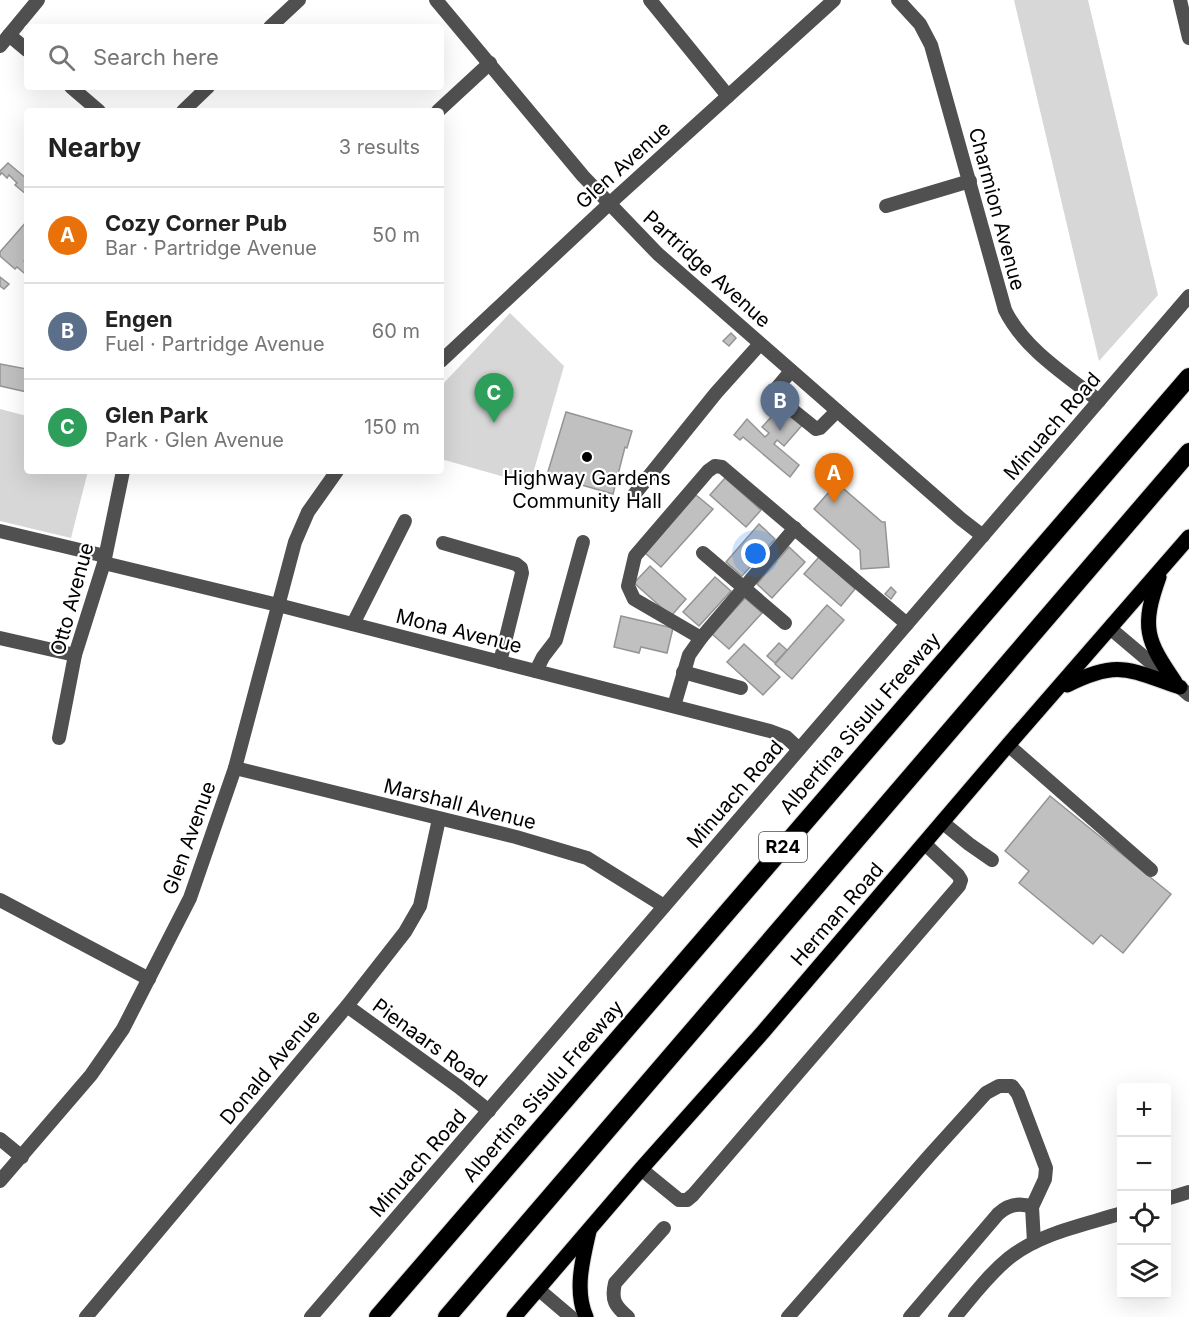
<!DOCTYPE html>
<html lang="en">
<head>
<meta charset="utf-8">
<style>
	:root { --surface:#fff; --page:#f2f2f2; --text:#222; --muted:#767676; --line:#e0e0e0; --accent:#7c3aed }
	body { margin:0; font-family:Inter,sans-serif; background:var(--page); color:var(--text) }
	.controls { position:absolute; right:18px; bottom:18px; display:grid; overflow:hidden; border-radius:6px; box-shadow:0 6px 24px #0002 }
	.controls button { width:54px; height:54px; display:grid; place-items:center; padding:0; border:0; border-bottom:2px solid var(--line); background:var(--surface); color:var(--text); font:30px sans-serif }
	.you { position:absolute; left:756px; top:554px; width:21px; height:21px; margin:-15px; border:4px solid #fff; border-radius:50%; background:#1a73e8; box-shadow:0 0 0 9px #1a73e833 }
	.badge { display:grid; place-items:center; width:39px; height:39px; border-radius:50%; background:var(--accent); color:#fff; font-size:20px; font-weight:700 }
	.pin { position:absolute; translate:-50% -50px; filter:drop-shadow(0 2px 3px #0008) }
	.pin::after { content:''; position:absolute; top:32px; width:21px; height:18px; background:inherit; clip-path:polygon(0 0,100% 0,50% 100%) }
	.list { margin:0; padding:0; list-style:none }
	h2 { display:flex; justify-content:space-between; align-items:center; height:78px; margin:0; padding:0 24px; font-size:26px }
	h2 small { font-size:20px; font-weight:400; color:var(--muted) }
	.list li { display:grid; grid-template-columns:39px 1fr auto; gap:18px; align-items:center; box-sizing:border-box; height:96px; padding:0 24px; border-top:2px solid var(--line) }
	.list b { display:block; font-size:22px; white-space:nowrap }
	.list p { margin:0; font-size:20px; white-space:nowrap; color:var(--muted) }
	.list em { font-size:20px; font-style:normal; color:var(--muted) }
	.icon { flex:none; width:33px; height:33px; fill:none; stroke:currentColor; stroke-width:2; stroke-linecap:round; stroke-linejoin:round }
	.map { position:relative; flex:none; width:1189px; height:1317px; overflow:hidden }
	.search { position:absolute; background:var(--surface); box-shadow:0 6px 24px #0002; left:24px; top:24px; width:420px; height:66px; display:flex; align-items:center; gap:15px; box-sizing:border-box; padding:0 21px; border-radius:6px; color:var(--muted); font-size:22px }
	.panel { position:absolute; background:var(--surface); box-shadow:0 6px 24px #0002; left:24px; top:108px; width:420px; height:366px; border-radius:6px }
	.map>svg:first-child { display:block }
</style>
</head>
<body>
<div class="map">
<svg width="1189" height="1317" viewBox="0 0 1189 1317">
	<rect width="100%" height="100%" fill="#fff"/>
	<!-- green -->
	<g fill="#d7d7d7">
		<polygon points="1014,0 1088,0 1158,295 1099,361"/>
		<polygon points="510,313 564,366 530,484 441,459 441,386"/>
		<polygon points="0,409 27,416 27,471 88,471 71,538 0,521"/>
	</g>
	<!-- building -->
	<g fill="#c0c0c0" stroke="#949494" stroke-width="1.5">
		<polygon points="8,163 27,179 27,195 15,185 17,183 9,175 7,178 2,173 0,175 0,171"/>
		<polygon points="27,221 27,257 24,261 27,264 27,269 24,273 17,267 15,269 0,256 0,252"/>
		<polygon points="0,277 9,284 4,289 0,286"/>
		<polygon points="731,333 736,338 729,346 723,341"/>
		<polygon points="0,364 27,369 27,392 0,386"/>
		<polygon points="782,405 804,423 784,446 777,440 774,444 799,465 790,477 743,437 740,440 734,435 747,419 765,437 769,433 762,427"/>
		<polygon points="566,412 632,431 627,448 625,447 613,494 547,475"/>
		<polygon points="725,478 761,510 746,527 710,495"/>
		<polygon points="837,483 882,522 885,522 889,567 861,569 860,550 814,509"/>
		<polygon points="696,495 713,509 661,567 645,553"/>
		<polygon points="759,524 775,539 742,576 726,562"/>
		<polygon points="789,547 805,562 772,598 757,584"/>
		<polygon points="819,557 855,589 841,606 804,574"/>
		<polygon points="650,566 686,599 671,616 634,583"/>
		<polygon points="715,577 731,591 699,626 683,612"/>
		<polygon points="891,587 896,592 891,599 885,594"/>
		<polygon points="745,598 762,613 729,649 712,634"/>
		<polygon points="827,605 844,620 792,679 775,664"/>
		<polygon points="621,616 673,628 667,653 641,647 639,653 614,647"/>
		<polygon points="779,643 787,650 775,663 767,656"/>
		<polygon points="744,644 780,677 763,695 727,662"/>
		<polygon points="1050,796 1171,894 1123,953 1101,935 1093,944 1019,883 1029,871 1005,851"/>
	</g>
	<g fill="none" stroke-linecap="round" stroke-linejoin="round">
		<defs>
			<g id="major">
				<path d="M 1159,577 C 1141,627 1146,640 1175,682"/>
				<path d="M 1067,685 C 1119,659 1129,670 1180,687"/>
				<polyline points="514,1317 641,1169 763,1032 1008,745 1189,537"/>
				<path d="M 586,1317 C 574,1290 583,1258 589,1231"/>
			</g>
			<g id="highway">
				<polyline points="378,1317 1189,377"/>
				<polyline points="447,1317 1189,452"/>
			</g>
		</defs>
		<!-- major casing -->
		<use href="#major" stroke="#dbdbdb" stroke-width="17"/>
		<!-- highway casing -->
		<use href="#highway" stroke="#dbdbdb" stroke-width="20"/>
		<!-- minor -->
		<g stroke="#505050" stroke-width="14">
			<polyline points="436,0 583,176 658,254 961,519 983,536"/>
			<polyline points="650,0 728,96"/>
			<path d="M 898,0 L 920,24 L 931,45 L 1005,310 C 1024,349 1066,375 1099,401"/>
			<polyline points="1180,0 1189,38"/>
			<polyline points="270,27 299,0"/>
			<polyline points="9,35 27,50"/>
			<polyline points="0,46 38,0"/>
			<polyline points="71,87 99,111"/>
			<polyline points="183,111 208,87"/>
			<polyline points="438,111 490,63"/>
			<polyline points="886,206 970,181"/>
			<polyline points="441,361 609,204 834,0"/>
			<polyline points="791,371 776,389 785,404 816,429 820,428 837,411"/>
			<polyline points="633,496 716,393 760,344"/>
			<polyline points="0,531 105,556"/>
			<polyline points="443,543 516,564 521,568 522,573 500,662"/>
			<polyline points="703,553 785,623"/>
			<polyline points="104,563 278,605 770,731 786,737 799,749"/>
			<polyline points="353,624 405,521"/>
			<polyline points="1111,629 1189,695"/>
			<polyline points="0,638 75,655"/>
			<polyline points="701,638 634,599 628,586 635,556 708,471 715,466 722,467 907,624"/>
			<polyline points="536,671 543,657 556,640 583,542"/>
			<polyline points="683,672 741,688"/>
			<polyline points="674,706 689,655 701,638 795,528"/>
			<polyline points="59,738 75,655 104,563 123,471"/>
			<polyline points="1008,745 1151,870"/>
			<polyline points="235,768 516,837 587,858 664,906"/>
			<polyline points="942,822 969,844 992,860"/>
			<polyline points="0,900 149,979"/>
			<polyline points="347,1006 459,1087 489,1111"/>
			<polyline points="0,1139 22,1157"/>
			<polyline points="641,1169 679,1200 687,1200 693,1195 959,886 961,880 958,875 925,844"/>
			<polyline points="0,1181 91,1075 123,1029 190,898 235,768 295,542 308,512 337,471"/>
			<polyline points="1166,1199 1189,1192"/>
			<polyline points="538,1289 571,1317"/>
			<polyline points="86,1317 347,1006 405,932 420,906 439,819"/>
			<polyline points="311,1317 1189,296"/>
			<path d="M 628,1317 C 615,1306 611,1300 615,1283 L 664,1228"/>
			<polyline points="788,1317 929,1156 986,1093 999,1086 1012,1086 1018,1094 1046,1168 1045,1179 1032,1207 1034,1242"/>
			<path d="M 910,1317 L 998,1214 C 1008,1205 1019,1202 1032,1207"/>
			<path d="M 955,1317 C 972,1297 988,1275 1009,1258 C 1040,1233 1084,1225 1122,1213"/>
		</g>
		<!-- major -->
		<use href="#major" stroke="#000" stroke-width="15"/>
		<!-- highway -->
		<use href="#highway" stroke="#000" stroke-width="18"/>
	</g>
	<!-- markers -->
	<circle fill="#000" stroke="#fff" stroke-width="2" cx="587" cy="457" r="6"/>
	<g text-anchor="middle" stroke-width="4.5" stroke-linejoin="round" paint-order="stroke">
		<!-- shield labels -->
		<rect fill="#fff" stroke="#4c4c4c" stroke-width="1.5" x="759" y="832" width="48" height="30" rx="4.5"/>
		<g font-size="18" font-weight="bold" fill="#000">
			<text x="783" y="853">R24</text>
		</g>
		<!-- street labels -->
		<g font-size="20" fill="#000" stroke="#fff">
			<text transform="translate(623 165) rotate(-42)" y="7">Glen Avenue</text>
			<text transform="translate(997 209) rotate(75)" y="7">Charmion Avenue</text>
			<text transform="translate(707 269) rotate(42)" y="7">Partridge Avenue</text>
			<text transform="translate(1052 426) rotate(-49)" y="7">Minuach Road</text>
			<text transform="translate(72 599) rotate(-75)" y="7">Otto Avenue</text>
			<text transform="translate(459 631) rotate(14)" y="7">Mona Avenue</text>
			<text transform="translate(860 723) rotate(-49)" y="7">Albertina Sisulu Freeway</text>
			<text transform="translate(735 794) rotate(-49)" y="7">Minuach Road</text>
			<text transform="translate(460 804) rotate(14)" y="7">Marshall Avenue</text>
			<text transform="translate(189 838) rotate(-70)" y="7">Glen Avenue</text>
			<text transform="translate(837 914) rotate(-49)" y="7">Herman Road</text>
			<text transform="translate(430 1043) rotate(36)" y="7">Pienaars Road</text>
			<text transform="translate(270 1067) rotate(-50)" y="7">Donald Avenue</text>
			<text transform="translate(543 1091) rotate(-49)" y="7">Albertina Sisulu Freeway</text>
			<text transform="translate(418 1163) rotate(-49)" y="7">Minuach Road</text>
		</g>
		<!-- poi labels -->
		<g font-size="20" fill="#000" stroke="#fff">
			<text x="587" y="485">Highway Gardens<tspan x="587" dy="23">Community Hall</tspan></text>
		</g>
	</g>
</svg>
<div class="controls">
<button>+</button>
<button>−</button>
<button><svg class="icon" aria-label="locate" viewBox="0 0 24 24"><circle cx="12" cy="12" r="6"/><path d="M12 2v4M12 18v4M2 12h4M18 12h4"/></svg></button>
<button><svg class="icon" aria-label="layers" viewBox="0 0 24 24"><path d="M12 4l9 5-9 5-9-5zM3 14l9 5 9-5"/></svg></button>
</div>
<div class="you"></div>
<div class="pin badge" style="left:834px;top:503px;background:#e8710a">A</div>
<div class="pin badge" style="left:780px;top:431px;background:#5c6f8a">B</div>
<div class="pin badge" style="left:494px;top:423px;background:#2e9e5b">C</div>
<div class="search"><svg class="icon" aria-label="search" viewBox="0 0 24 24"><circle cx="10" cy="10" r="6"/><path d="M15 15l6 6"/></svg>Search here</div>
<section class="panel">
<h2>Nearby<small>3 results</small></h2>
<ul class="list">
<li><span class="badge" style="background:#e8710a">A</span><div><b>Cozy Corner Pub</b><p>Bar · Partridge Avenue</p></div><em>50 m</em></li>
<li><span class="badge" style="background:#5c6f8a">B</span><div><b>Engen</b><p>Fuel · Partridge Avenue</p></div><em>60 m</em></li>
<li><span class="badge" style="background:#2e9e5b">C</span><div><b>Glen Park</b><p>Park · Glen Avenue</p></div><em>150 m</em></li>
</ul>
</section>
</div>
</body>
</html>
